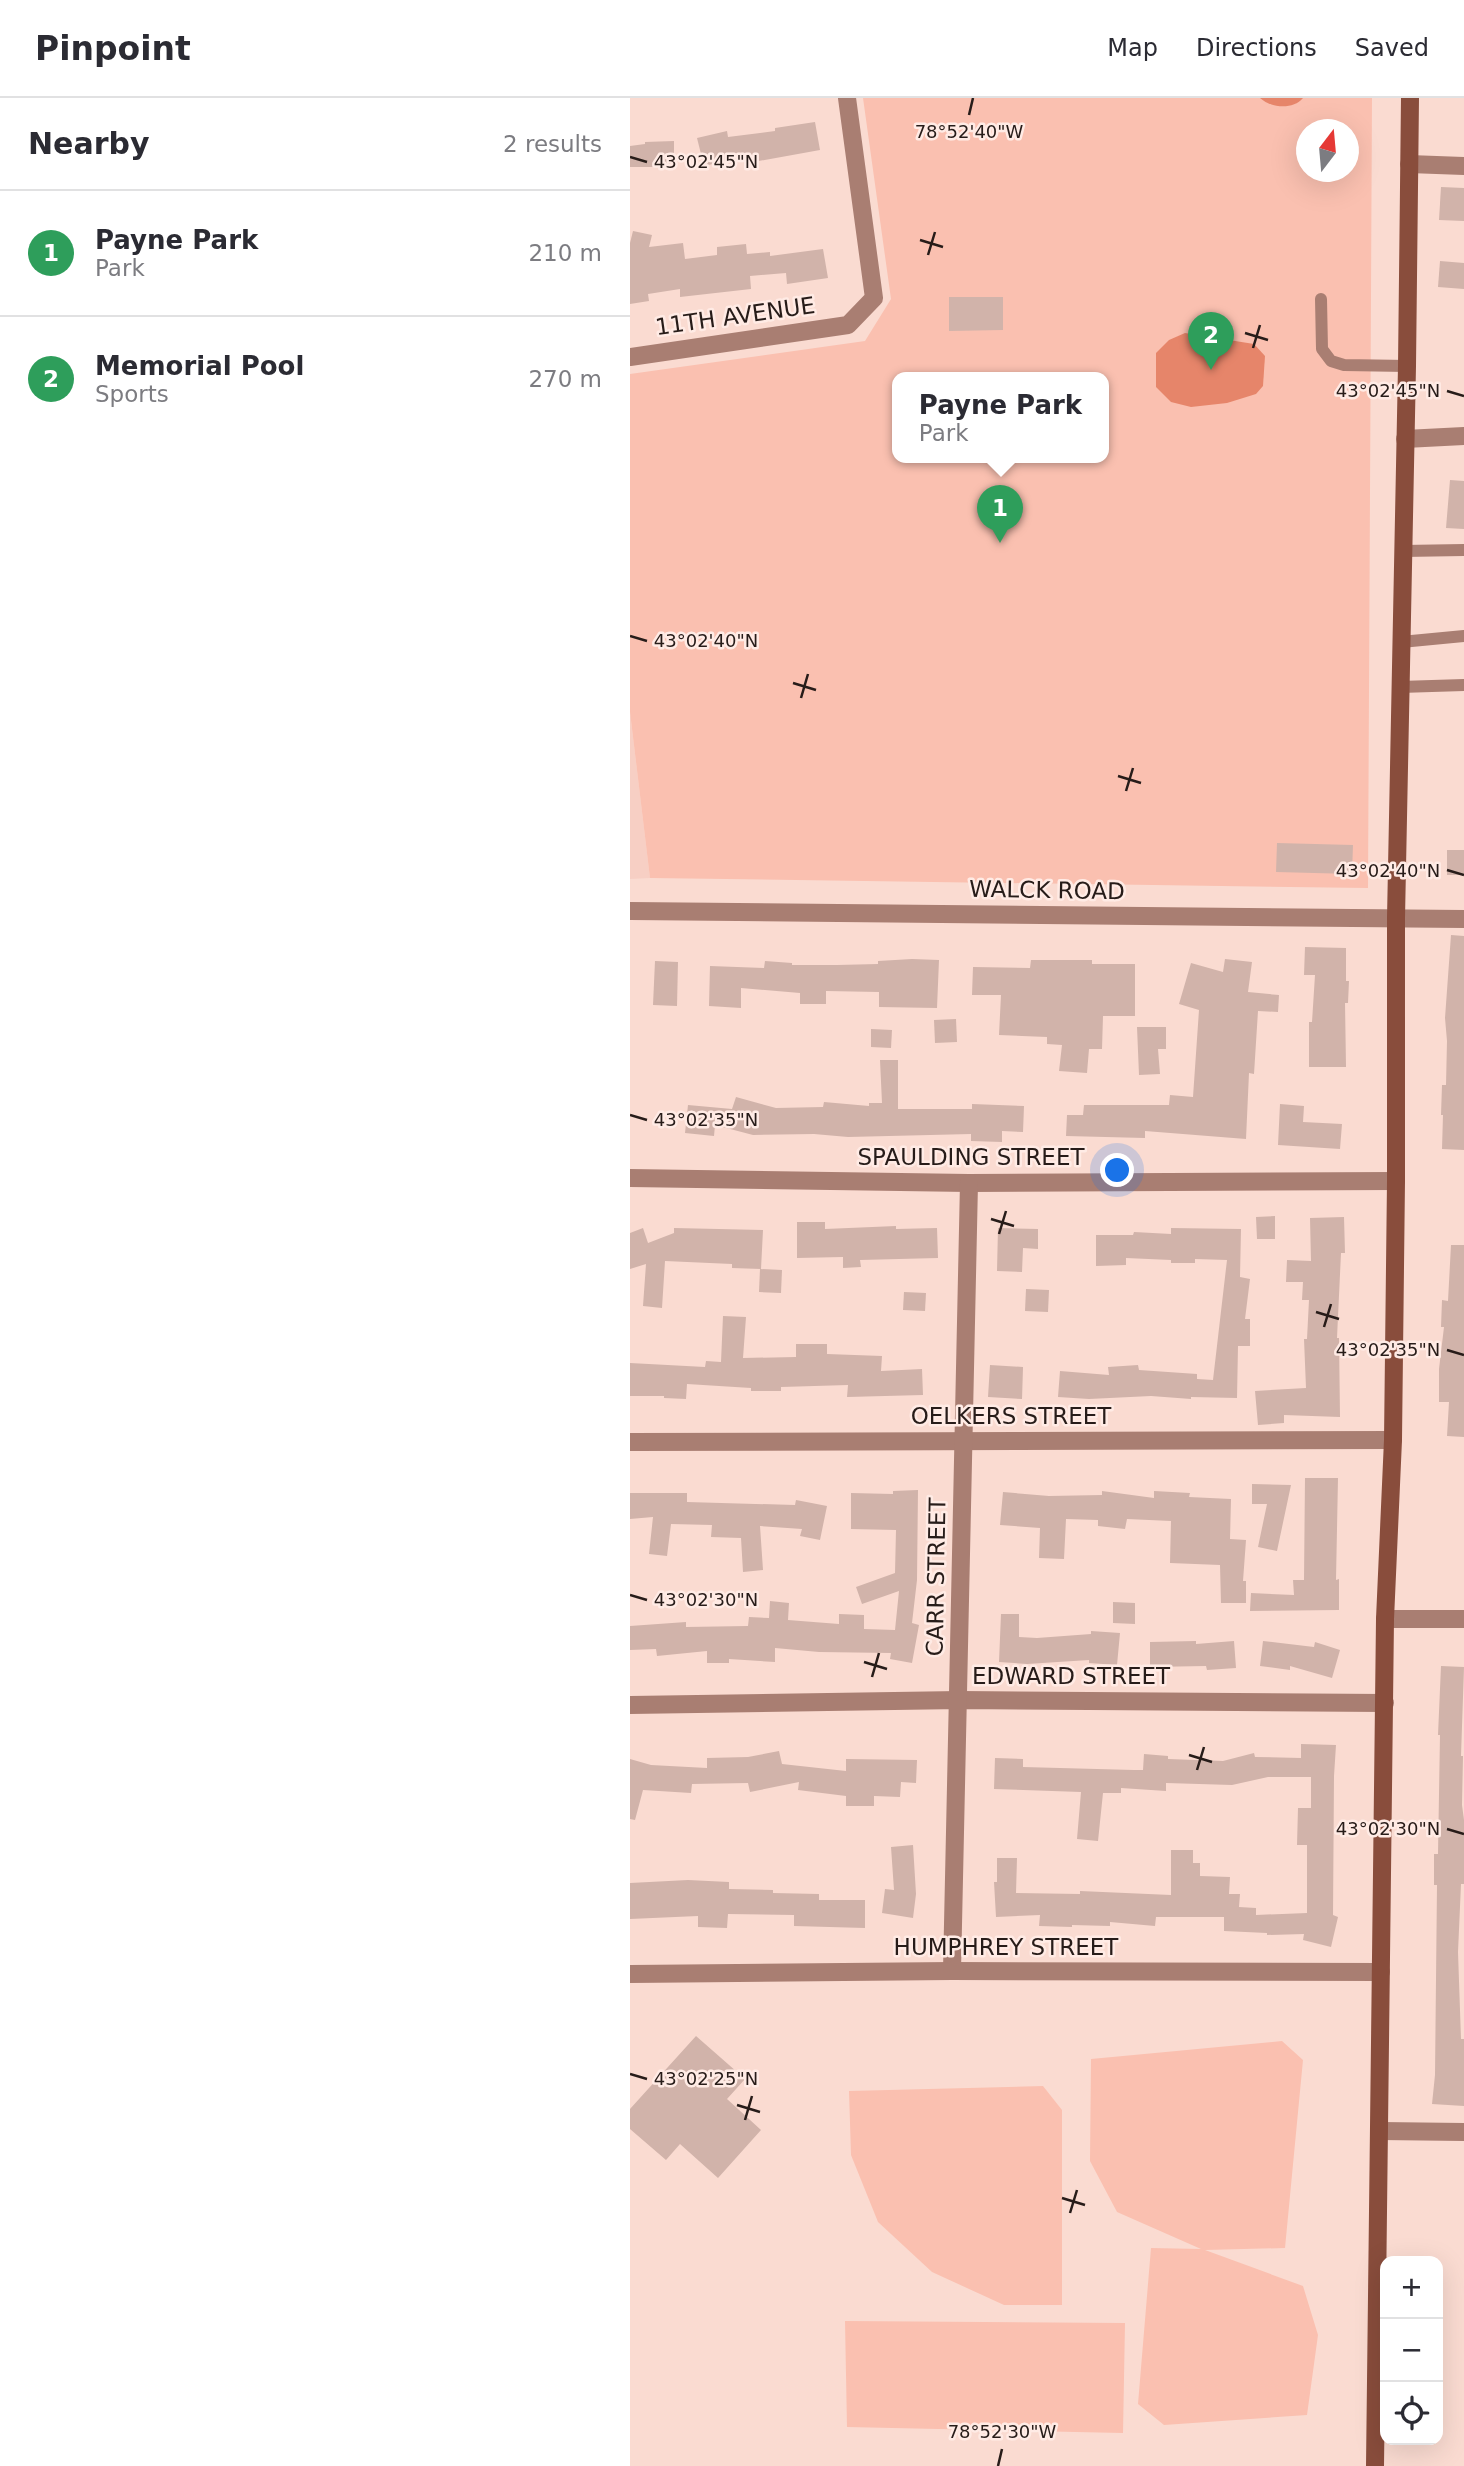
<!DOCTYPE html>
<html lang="en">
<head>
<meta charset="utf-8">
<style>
	:root { --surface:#fff; --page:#f7f7f7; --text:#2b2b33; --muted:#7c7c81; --line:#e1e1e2; --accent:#111827 }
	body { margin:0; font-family:"DejaVu Sans",sans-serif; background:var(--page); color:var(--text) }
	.controls { position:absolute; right:21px; bottom:21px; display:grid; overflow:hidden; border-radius:14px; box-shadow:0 7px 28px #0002 }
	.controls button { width:63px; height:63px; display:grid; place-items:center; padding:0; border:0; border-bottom:2px solid var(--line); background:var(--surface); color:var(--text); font:35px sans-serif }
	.compass { position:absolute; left:666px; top:21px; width:63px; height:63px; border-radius:50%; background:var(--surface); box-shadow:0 7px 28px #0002; rotate:16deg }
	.you { position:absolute; left:488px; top:1073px; width:24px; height:24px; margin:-18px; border:5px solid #fff; border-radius:50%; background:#1a73e8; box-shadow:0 0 0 10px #1a73e833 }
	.badge { display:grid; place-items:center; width:46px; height:46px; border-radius:50%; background:var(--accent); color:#fff; font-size:23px; font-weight:700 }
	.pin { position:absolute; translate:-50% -58px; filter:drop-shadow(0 2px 4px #0008) }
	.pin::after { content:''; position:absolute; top:37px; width:24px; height:21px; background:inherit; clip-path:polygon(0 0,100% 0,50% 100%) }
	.popup { position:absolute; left:262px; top:274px; width:217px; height:91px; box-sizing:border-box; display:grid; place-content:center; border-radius:14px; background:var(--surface); filter:drop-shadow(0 2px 5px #0005); font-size:23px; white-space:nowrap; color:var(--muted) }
	.popup b { font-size:26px; color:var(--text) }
	.popup::after { content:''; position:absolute; left:50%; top:100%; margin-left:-14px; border:14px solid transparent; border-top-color:var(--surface) }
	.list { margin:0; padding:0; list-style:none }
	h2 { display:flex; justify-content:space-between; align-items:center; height:91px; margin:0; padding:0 28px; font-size:30px }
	h2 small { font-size:23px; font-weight:400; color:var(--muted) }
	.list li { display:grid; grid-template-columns:46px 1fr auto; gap:21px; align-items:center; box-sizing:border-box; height:126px; padding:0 28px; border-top:2px solid var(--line) }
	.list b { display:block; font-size:26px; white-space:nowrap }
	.list p { margin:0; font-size:23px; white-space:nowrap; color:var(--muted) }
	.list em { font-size:23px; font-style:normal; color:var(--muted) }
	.icon { flex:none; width:38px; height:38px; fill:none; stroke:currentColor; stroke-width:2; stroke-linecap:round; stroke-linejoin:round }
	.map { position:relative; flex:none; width:834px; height:2368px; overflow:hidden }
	header { display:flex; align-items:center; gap:42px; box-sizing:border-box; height:98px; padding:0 35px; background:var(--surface); border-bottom:2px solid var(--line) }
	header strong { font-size:33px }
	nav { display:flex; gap:38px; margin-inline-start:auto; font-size:24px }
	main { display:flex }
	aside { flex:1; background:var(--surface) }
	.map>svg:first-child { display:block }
</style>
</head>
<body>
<header>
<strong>Pinpoint</strong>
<nav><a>Map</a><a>Directions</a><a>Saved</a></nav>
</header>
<main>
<aside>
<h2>Nearby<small>2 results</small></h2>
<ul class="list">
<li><span class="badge" style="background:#2e9e5b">1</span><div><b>Payne Park</b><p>Park</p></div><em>210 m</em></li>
<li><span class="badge" style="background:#2e9e5b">2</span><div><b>Memorial Pool</b><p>Sports</p></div><em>270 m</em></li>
</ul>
</aside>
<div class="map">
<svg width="834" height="2368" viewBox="0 0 834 2368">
	<rect width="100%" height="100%" fill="#fadbd1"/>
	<!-- built -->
	<polygon fill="#f7cfc4" points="0,614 20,780 0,781"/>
	<!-- green -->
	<g fill="#fac0b0" fill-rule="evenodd">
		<path d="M 233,0 L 742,0 L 738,790 L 20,780 L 0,614 L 0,276 L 235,243 L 261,201 ZM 676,32 L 718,32 L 718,74 L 676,74 ZM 267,279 L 473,279 L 473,359 L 267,359 Z"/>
		<polygon points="652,1943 673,1962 655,2150 575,2152 673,2188 688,2237 677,2317 534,2327 508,2306 521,2150 571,2151 487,2114 460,2063 461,1961"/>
		<polygon points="413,1988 432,2012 432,2207 374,2207 302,2174 248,2124 221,2057 219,1993"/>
		<polygon points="215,2223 495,2225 493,2335 217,2329"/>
	</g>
	<!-- water -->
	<g fill="#e6856a">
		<path d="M 630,0 L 673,0 C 663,12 641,10 630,0 Z"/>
		<polygon points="555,235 624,246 635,258 633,288 626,296 597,305 561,309 541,304 526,289 526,255 539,242"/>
	</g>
	<!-- building -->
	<g fill="#d1b3aa">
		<polygon points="185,24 190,52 123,64 122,57 74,68 67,40 97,33 98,39 145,33 145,30"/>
		<polygon points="44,43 44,69 0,69 0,48 15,46 15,44"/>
		<polygon points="811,89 834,90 834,123 809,122"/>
		<polygon points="3,133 22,137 19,149 53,145 55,161 87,157 87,149 116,146 117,156 140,154 140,158 193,151 198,180 157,186 156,175 120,178 121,191 50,199 50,191 18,196 19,203 0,206 0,145"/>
		<polygon points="810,163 834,165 834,191 808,189"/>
		<polygon points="319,199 373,199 373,232 319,233"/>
		<polygon points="820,382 834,383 834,431 816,430"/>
		<polygon points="647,745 723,747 722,776 646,774"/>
		<rect x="817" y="752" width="17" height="25"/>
		<polygon points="821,837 834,838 834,1052 812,1051 813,1017 811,1017 812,987 816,987 817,943 815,920"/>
		<polygon points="675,849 716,850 716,883 719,883 718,905 715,905 716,969 679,969 679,924 682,924 685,877 674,877"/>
		<polygon points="282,861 309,862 307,910 249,909 249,894 196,893 196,906 170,906 170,895 111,890 111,910 79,908 80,868 134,870 135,863 162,865 162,867 207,867 248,866 248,863"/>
		<polygon points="595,861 622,864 618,894 649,897 648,914 628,913 624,976 619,975 616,1041 515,1033 515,1040 436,1038 437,1017 453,1017 454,1007 539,1007 540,997 563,999 569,912 549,906 561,865 593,874"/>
		<polygon points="401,862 462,862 462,866 505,866 505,918 473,918 472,951 459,951 457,975 429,973 432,947 417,946 417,939 369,937 371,897 342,897 343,869 400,870"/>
		<polygon points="25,863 48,864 47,908 23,907"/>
		<polygon points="326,921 327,944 305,945 304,922"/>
		<polygon points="507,929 536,929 536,951 528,951 530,976 509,977"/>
		<polygon points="241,931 262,932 261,950 241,949"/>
		<polygon points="250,962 268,962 268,1011 342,1011 342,1006 394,1008 393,1034 372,1033 372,1044 341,1043 341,1036 218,1039 184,1036 123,1037 85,1027 84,1038 55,1035 58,1007 102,1011 106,999 146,1010 193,1009 194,1004 239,1008 239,1005 252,1005"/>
		<polygon points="650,1006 674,1008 673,1024 712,1026 710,1051 648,1047"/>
		<polygon points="645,1118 645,1141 627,1141 626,1119"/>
		<polygon points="714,1119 715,1155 711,1155 707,1240 709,1240 710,1319 654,1317 654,1325 628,1327 625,1293 676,1290 674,1241 677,1241 679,1202 672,1202 673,1184 656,1184 657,1162 681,1163 680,1120"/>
		<polygon points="167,1124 195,1124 195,1131 266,1128 266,1131 307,1130 308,1160 230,1162 231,1169 213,1170 213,1159 167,1160"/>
		<polygon points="13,1130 18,1145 44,1135 44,1130 133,1132 131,1171 102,1170 102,1166 35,1163 32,1210 13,1208 16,1166 0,1171 0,1135"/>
		<polygon points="368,1130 408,1131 408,1151 393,1150 392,1174 367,1173"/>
		<polygon points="541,1130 611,1131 610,1179 620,1181 615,1221 620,1221 620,1248 608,1248 607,1300 561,1299 561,1301 521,1298 459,1301 428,1299 430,1273 479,1277 478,1269 508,1267 509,1272 567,1276 567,1281 583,1282 597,1162 565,1161 565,1165 541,1165 541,1162 496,1160 496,1167 466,1168 466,1137 503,1137 504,1134 541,1136"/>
		<polygon points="821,1147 834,1147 834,1339 817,1338 819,1304 809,1304 809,1271 814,1229 811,1229 812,1202 818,1203"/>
		<polygon points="130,1171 152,1172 151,1195 129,1194"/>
		<polygon points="396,1191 419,1192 418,1214 395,1213"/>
		<polygon points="274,1194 296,1195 295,1213 273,1212"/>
		<polygon points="93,1218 116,1219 113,1260 166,1259 166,1246 197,1246 197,1256 252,1258 251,1273 292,1271 293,1297 217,1299 218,1287 151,1289 151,1293 121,1293 121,1290 57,1286 56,1301 34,1300 34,1298 0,1298 0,1265 75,1269 76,1263 91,1264"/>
		<polygon points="360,1267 393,1269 392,1301 358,1299"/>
		<polygon points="675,1380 708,1380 706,1482 709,1481 709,1512 620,1513 621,1495 664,1497 663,1482 674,1482"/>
		<polygon points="622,1386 661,1387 647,1453 628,1449 637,1406 622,1406"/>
		<polygon points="288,1392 287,1482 282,1525 289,1527 282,1565 260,1561 261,1555 189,1554 145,1550 145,1564 99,1561 99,1565 77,1565 77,1553 27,1558 26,1551 0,1552 0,1528 56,1524 56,1529 118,1528 119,1519 139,1520 140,1503 159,1505 158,1522 209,1526 209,1516 234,1517 234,1531 265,1532 269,1493 232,1506 226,1489 265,1475 266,1432 221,1431 221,1395 263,1396 263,1393"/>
		<polygon points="472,1393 524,1400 524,1393 560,1395 559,1399 601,1401 600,1441 616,1442 613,1483 616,1483 616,1505 591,1505 590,1467 540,1465 541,1423 497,1421 495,1431 468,1428 468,1422 436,1421 434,1461 409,1460 410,1430 370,1427 373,1394 419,1398 472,1397"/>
		<polygon points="0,1395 57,1395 57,1404 165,1407 166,1402 197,1408 190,1442 170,1438 172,1431 130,1428 133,1472 113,1474 111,1440 81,1439 82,1427 41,1426 37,1458 19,1456 23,1419 0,1421"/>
		<polygon points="483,1504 505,1505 505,1526 483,1525"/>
		<polygon points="371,1516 389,1516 389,1539 407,1540 461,1536 461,1533 490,1535 487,1567 459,1565 459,1562 397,1566 369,1564"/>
		<polygon points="566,1543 566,1546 604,1543 606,1570 577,1572 576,1568 520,1569 520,1544"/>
		<polygon points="633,1543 684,1549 685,1544 710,1552 702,1580 660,1568 660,1572 630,1568"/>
		<polygon points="811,1568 834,1569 831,1658 833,1658 832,1707 834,1722 834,1786 831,1786 828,1854 831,1941 834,1941 834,2008 802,2006 805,1977 807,1787 804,1787 804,1756 808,1756 810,1637 808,1637"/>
		<polygon points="671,1646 706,1647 704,1678 703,1817 708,1819 701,1849 673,1842 674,1836 637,1837 637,1835 594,1833 594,1819 526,1819 525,1828 480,1824 480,1828 442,1827 442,1829 409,1828 410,1817 366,1819 364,1784 367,1784 367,1760 387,1760 386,1795 450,1796 450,1793 541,1797 541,1752 563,1752 563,1765 570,1765 570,1778 600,1779 599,1796 610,1796 609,1809 626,1810 626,1817 677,1815 677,1747 667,1747 668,1710 681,1710 681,1679 638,1679 602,1687 536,1685 536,1693 491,1690 491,1695 473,1695 468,1743 447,1741 451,1694 364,1691 365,1660 393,1661 393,1669 504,1672 513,1672 514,1656 538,1658 538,1661 593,1663 624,1655 625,1659 671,1660"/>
		<polygon points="149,1653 152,1666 216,1673 216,1661 287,1662 286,1685 271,1684 270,1699 244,1698 244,1708 216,1708 216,1698 168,1692 169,1684 120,1694 118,1685 62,1686 61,1695 13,1692 5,1722 0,1721 0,1661 21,1667 77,1670 77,1660 118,1659"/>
		<polygon points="283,1747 286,1796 283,1820 252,1815 255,1791 264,1792 261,1749"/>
		<polygon points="58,1782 99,1784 99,1791 143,1792 143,1795 189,1796 189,1802 235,1802 235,1830 164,1828 164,1817 98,1816 97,1830 68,1829 68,1818 0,1821 0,1785"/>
		<polygon points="66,1938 115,1981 97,2001 131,2032 88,2080 50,2046 36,2062 0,2031 0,2011"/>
	</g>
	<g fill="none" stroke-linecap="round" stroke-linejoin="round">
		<!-- lane -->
		<g stroke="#a97e72" stroke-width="12">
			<polyline points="691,201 692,251 701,263 714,267 777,268"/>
			<polyline points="773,453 834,452"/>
			<polyline points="771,544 834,538"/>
			<polyline points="770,589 834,587"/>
		</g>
		<!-- street -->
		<g stroke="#a97e72" stroke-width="18">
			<polyline points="779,66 834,68"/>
			<polyline points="0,259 218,227 244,200 217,0"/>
			<polyline points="775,341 834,338"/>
			<polyline points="0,813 834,821"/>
			<polyline points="0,1080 339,1085 766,1083"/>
			<polyline points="0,1344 763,1342"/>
			<polyline points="755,1521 834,1521"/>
			<polyline points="0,1607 330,1602 755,1605"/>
			<path d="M 322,1873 C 329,1610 332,1347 339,1085"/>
			<polyline points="0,1876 322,1873 751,1874"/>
			<polyline points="750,2033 834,2034"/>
		</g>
		<!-- secondary -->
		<polyline stroke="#894d3c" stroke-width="18" points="745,2368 755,1521 763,1342 766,1083 766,820 777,268 780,0"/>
	</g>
	<!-- ticks -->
	<path fill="none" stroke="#271c19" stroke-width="2.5" d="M 339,17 L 343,0M 0,59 L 17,64M 290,142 L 313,149M 298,157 L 305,134M 615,235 L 638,242M 623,250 L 630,227M 817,293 L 834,298M 0,538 L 17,543M 163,585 L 186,592M 171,600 L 178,576M 488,678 L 511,685M 496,693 L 503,670M 817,772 L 834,777M 0,1017 L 17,1022M 361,1121 L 384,1128M 369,1136 L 376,1113M 686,1214 L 709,1221M 694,1229 L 701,1206M 817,1252 L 834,1257M 0,1497 L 17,1502M 234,1564 L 257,1571M 242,1579 L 249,1555M 559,1657 L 582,1664M 567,1672 L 574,1649M 817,1731 L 834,1736M 0,1976 L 17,1981M 107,2007 L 130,2014M 115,2022 L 122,1998M 432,2100 L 455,2107M 440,2115 L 447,2092M 368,2368 L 372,2351"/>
	<g text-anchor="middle" stroke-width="5" stroke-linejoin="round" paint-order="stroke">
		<!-- street labels -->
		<g font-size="23" fill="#271c19" stroke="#ffebe5">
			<text transform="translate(105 218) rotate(-8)" y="8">11TH AVENUE</text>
			<text transform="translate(417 792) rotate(1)" y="8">WALCK ROAD</text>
			<text x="341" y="1067">SPAULDING STREET</text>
			<text x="381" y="1326">OELKERS STREET</text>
			<text transform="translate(306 1479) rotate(-89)" y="8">CARR STREET</text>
			<text x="441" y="1586">EDWARD STREET</text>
			<text x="376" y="1857">HUMPHREY STREET</text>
		</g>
	</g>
	<g font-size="18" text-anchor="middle" fill="#271c19" stroke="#ffebe5" stroke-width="5" stroke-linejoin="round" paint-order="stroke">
		<text x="339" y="40">78°52'40"W</text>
		<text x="76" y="70">43°02'45"N</text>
		<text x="758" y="299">43°02'45"N</text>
		<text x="76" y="549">43°02'40"N</text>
		<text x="758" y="779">43°02'40"N</text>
		<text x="76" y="1028">43°02'35"N</text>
		<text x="758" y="1258">43°02'35"N</text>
		<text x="76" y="1508">43°02'30"N</text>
		<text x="758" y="1737">43°02'30"N</text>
		<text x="76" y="1987">43°02'25"N</text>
		<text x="372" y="2340">78°52'30"W</text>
	</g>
</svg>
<div class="controls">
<button>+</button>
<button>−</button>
<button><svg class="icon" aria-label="locate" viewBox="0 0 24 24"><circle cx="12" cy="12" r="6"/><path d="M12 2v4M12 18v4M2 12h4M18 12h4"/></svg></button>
</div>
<svg class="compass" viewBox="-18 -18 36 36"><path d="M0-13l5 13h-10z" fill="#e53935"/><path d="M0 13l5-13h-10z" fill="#7c7c81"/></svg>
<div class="you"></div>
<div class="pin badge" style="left:370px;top:445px;background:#2e9e5b">1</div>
<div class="popup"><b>Payne Park</b>Park</div>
<div class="pin badge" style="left:581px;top:272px;background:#2e9e5b">2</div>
</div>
</main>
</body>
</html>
